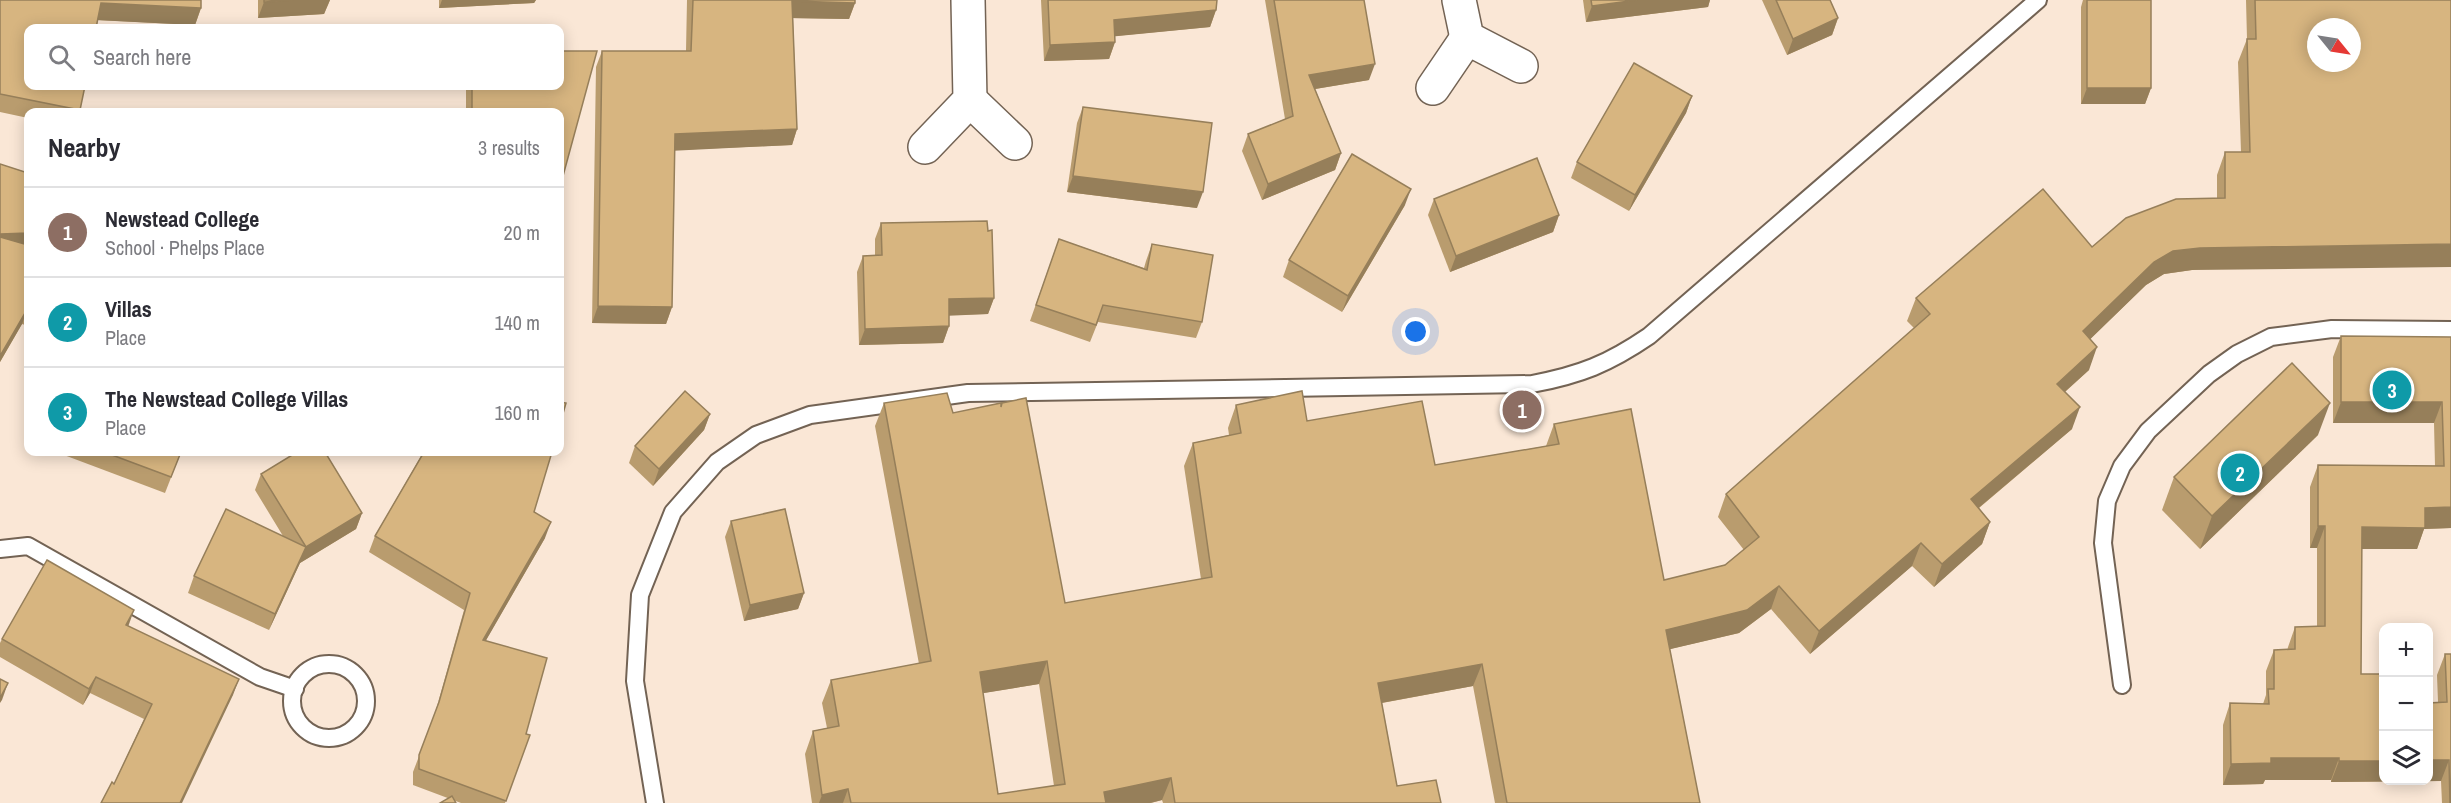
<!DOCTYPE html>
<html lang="en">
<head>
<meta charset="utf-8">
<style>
	:root { --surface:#fff; --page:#f2f2f3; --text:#2b2b33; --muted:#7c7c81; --line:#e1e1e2; --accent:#b45309 }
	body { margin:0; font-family:"Archivo Narrow",sans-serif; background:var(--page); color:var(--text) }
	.controls { position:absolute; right:18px; bottom:18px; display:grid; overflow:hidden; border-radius:12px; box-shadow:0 3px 15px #0003 }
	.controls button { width:54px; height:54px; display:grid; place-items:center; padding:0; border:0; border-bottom:2px solid var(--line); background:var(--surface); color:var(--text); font:30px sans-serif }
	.compass { position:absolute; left:2307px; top:18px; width:54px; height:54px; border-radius:50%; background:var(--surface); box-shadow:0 3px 15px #0003; rotate:120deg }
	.you { position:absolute; left:1416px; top:332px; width:21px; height:21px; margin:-15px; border:4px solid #fff; border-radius:50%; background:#1a73e8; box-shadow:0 0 0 9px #1a73e833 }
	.badge { display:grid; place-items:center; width:39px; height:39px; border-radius:50%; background:var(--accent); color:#fff; font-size:20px; font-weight:700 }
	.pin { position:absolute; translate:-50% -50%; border:3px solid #fff; box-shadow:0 2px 6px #0006 }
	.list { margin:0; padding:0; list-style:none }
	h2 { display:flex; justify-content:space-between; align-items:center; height:78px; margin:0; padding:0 24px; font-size:26px }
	h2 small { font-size:20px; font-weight:400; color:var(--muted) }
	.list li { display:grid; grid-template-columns:39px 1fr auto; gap:18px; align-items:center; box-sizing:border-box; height:90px; padding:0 24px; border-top:2px solid var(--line) }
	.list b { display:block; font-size:22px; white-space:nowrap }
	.list p { margin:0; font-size:20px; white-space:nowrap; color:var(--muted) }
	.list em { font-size:20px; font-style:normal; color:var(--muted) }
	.icon { flex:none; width:33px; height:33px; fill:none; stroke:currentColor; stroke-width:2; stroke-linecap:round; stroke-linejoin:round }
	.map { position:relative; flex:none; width:2451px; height:803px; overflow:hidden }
	.search { position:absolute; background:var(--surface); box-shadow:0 3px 15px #0003; left:24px; top:24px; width:540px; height:66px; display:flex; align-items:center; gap:15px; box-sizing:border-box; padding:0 21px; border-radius:12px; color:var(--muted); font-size:22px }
	.panel { position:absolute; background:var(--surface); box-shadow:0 3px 15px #0003; left:24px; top:108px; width:540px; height:348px; border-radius:12px }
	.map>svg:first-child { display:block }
</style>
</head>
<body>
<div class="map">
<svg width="2451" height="803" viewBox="0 0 2451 803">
	<rect width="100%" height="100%" fill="#fae7d6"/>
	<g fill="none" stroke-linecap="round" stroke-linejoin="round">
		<defs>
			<g id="service">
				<polyline points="0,549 28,546 260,677 295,689"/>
				<circle cx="329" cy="701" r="37"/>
				<polyline points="2122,685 2103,543 2107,501 2122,466 2148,431 2209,374 2237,354 2271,337 2332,329 2451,330"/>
				<path d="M 655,803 L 635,681 L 640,595 L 673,512 L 717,462 L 756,435 L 810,415 L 968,393 L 1532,384 C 1580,375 1608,364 1649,336 L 2038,0"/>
			</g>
			<g id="minor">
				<polyline points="1459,0 1467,38 1521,66"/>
				<polyline points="1433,88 1467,38"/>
				<polyline points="970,100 1015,143"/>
				<polyline points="925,147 970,100 968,0"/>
			</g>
		</defs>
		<!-- service casing -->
		<use href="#service" stroke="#736354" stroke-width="20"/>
		<!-- minor casing -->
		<use href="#minor" stroke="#736354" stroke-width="36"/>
		<!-- service -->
		<use href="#service" stroke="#fff" stroke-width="16"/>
		<!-- minor -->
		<use href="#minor" stroke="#fff" stroke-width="33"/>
	</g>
	<!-- wall -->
	<g fill="#b99c6e" fill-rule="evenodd">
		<polygon points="0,0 201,8 195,25 98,20 79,112 28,112 28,118 0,112"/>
		<polygon points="258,0 330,0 324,14 258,18"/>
		<polygon points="439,0 536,0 534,3 439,8"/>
		<polygon points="687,0 855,0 855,3 849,19 793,18 797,129 792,145 674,150 672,307 666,324 592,323 596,67 602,51 686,51"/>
		<polygon points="1041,0 1217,0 1216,10 1210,27 1115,36 1115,42 1109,59 1044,61"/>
		<polygon points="1265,0 1364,0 1369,80 1315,89 1341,153 1335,170 1262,200 1242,151 1248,134 1285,119"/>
		<polygon points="1583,0 1710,0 1708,7 1586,22"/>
		<polygon points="1762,0 1830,0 1838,18 1832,35 1787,55"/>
		<polygon points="2083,0 2151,0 2151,88 2145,104 2081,104 2081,7"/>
		<path d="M 2246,0 L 2451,0 L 2192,270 L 2164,274 L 2146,285 L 2090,339 L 2089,370 L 2065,392 L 2072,429 L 1979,508 L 1990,522 L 1982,544 L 1934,587 L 1912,566 L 1810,654 L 1771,609 L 1739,633 L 1670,649 L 1700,803 L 1495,803 L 1473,686 L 1382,703 L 1397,786 L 1441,803 L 1163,803 L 1162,800 L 1151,803 L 812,803 L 805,754 L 813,731 L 827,728 L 822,703 L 831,680 L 919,664 L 875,426 L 884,403 L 953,413 L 1065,603 L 1201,579 L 1184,466 L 1193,443 L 1229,435 L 1228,428 L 1236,405 L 1307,421 L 1435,465 L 1546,446 L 1554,424 L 1664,580 L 1725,565 L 1744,550 L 1718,517 L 1726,494 L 1914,328 L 1907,321 L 1916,298 L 2092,247 L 2217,198 L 2217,175 L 2225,152 L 2241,152 L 2238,62 L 2247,39 ZM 1039,684 L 1054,786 L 998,794 L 983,693 Z"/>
		<rect x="466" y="86" width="94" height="26"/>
		<polygon points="1692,96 1686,113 1629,211 1571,178 1577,162"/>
		<polygon points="1083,107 1197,208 1067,192 1077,123"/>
		<polygon points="0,164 28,173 28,326 22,324 0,362"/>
		<polygon points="1434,199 1559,215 1553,232 1450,272 1428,215"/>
		<polygon points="1405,205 1342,312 1283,277 1289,260"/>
		<polygon points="881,223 994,298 988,314 949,315 949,326 943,343 859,345 857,272 863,256 875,255 875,239"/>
		<polygon points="1059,239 1144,268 1146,261 1152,244 1202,322 1196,338 1098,322 1090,342 1030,321"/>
		<polygon points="2341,336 2451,337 2451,528 2424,529 2417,549 2362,549 2361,674 2382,703 2438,702 2437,675 2445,654 2451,803 2442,803 2441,781 2331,782 2331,780 2265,780 2263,784 2223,785 2223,725 2230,703 2263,704 2266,695 2266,671 2274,650 2287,650 2295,627 2317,627 2317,548 2310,548 2310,487 2318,465 2435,466 2434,423 2333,423 2333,357"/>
		<polygon points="710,414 704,430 653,486 629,463 635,446"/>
		<polygon points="2318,435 2200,549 2162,510 2174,477"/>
		<polygon points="56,452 181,452 165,493"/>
		<polygon points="407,452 552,452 534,512 545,538 486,640 526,734 505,803 461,803 413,785 413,772 434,717 464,610 369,552 375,536 421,456"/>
		<polygon points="261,474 362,513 356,529 300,563 269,630 188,593 194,576 283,536 255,490"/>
		<polygon points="731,521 804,593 798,609 744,621 725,537"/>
		<polygon points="129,626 233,695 114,784 144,719 90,693 83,705 0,657 0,643 2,639"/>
	</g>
	<!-- shaded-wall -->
	<g fill="#967f5a">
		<polygon points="293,0 330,0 324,14 258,18 264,2"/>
		<polygon points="442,0 536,0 534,3 439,8"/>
		<polygon points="1637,0 1710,0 1708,7 1586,22 1592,6"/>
		<polygon points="792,1 855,3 849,19 786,18"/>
		<polygon points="101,3 201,8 195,25 95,20"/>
		<polygon points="1216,10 1210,27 1108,37 1114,20"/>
		<polygon points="1838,18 1832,35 1787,55 1793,39"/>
		<polygon points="1115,42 1109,59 1044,61 1050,45"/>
		<polygon points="1375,64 1369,80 1303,91 1309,75"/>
		<polygon points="2087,88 2151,88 2145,104 2081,104"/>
		<polygon points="1692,96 1686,113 1629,211 1635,195"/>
		<polygon points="797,129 792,145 669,151 675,134"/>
		<polygon points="1341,153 1335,170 1262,200 1268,184"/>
		<polygon points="1073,176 1203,192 1197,208 1067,192"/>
		<polygon points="1411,189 1405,205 1342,312 1348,296"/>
		<polygon points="1559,215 1553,232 1450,272 1456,256"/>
		<polygon points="28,233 28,249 0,250 0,234"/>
		<polygon points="2451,244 2451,267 2192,270 2164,274 2146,285 2075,354 2083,331 2154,262 2173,251 2200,248"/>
		<polygon points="994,298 988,314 943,316 949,299"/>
		<polygon points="598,306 672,307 666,324 592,323"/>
		<polygon points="28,308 22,324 0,362 0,356"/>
		<polygon points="949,326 943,343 859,345 865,329"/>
		<polygon points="2097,347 2089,370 2049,406 2057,384"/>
		<polygon points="2341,402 2442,402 2434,423 2333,423"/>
		<polygon points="2330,403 2318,435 2200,549 2212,516"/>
		<polygon points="2080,407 2072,429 1963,521 1971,499"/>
		<polygon points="710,414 704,430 653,486 659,469"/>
		<polygon points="2451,507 2451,528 2424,529 2417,549 2354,549 2362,527 2425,508"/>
		<polygon points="362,513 356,529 300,563 269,630 275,614 306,547"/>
		<polygon points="551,522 545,538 477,656 483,640"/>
		<polygon points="1990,522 1982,544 1934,587 1942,564"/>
		<polygon points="2318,526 2325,526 2317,548 2310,548"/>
		<polygon points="1921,543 1912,566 1810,654 1819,631"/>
		<polygon points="1779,586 1771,609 1739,633 1658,652 1666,630"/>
		<polygon points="804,593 798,609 744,621 750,605"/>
		<polygon points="134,610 128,627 126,625"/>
		<polygon points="1047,661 1039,684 972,695 980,672"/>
		<polygon points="1482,664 1473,686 1370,705 1378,683"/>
		<polygon points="96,677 90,693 83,705 89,689"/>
		<polygon points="239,679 233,695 182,803 180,803"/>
		<polygon points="8,683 2,700 0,703 0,698"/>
		<polygon points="2271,758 2339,758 2331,780 2265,780 2263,784 2223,785 2231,764"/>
		<polygon points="2428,760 2449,760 2441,781 2331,782 2339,761 2384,761 2384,780 2428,780"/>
		<polygon points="1171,778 1162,800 1150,803 1100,803 1104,792"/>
		<polygon points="848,789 843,803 819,803 822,795"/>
	</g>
	<!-- building -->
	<g fill="#d7b580" stroke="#967f5a" stroke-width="1.5" fill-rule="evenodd">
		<polygon points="0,0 201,0 201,8 101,3 96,28 28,28 28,86 85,86 80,110 0,94"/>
		<polygon points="264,0 293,0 264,2"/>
		<polygon points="693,0 855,0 855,3 792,1 797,129 675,134 672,307 598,306 602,51 691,51"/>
		<polygon points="1048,0 1217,0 1216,10 1114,20 1115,42 1050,45"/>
		<polygon points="1274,0 1364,0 1375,64 1309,75 1341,153 1268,184 1248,134 1293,116"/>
		<polygon points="1591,0 1637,0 1592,6"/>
		<polygon points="1776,0 1830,0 1838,18 1793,39"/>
		<rect x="2087" y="0" width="64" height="88"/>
		<path d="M 2255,0 L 2451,0 L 2451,244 L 2200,248 L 2173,251 L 2154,262 L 2083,331 L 2097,347 L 2057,384 L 2080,407 L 1971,499 L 1990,522 L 1942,564 L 1921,543 L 1819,631 L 1779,586 L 1747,610 L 1666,630 L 1700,803 L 1507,803 L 1482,664 L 1378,683 L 1397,786 L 1436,780 L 1441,803 L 1175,803 L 1171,778 L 1104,792 L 1106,803 L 851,803 L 848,789 L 822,795 L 813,731 L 839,726 L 831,680 L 931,661 L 884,403 L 947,393 L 953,413 L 1001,403 L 1001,407 L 1002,403 L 1026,398 L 1065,603 L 1212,577 L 1193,443 L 1241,433 L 1236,405 L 1302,391 L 1307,421 L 1422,401 L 1435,465 L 1559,444 L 1554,424 L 1631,409 L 1664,580 L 1725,565 L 1759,537 L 1726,494 L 1930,314 L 1916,298 L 2043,189 L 2092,247 L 2126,218 L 2176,199 L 2225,198 L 2225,152 L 2250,152 L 2247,39 L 2256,39 ZM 2316,27 L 2352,27 L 2352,63 L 2316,63 ZM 1047,661 L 1065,784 L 998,794 L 980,672 Z"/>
		<polygon points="560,51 597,51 560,187 560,112 472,112 472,86 560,86"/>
		<polygon points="1634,63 1692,96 1635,195 1577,162"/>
		<polygon points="1083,107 1212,123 1203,192 1073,176"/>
		<polygon points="1352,154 1411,189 1348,296 1289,260"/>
		<polygon points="1537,158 1559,215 1456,256 1434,199"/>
		<polygon points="0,164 28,173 28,233 0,234"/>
		<polygon points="987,221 988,231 992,230 994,298 949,299 949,326 865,329 863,256 882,255 881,223"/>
		<polygon points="0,237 28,245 28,308 0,356"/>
		<polygon points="1059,239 1147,270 1152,244 1213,255 1202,322 1103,305 1096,325 1036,305"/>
		<polygon points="2341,336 2451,337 2451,507 2425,508 2425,528 2362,527 2361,674 2382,674 2382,703 2384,703 2384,761 2339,761 2339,758 2271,758 2271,763 2231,764 2230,703 2269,704 2268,689 2274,689 2274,650 2295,649 2295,627 2325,626 2325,526 2318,526 2318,465 2444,466 2442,402 2341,402"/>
		<polygon points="2292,363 2330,403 2212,516 2174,477"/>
		<polygon points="685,391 710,414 659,469 635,446"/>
		<polygon points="560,402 566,403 560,424"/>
		<polygon points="104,452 181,452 171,477"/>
		<polygon points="297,452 325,452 362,513 306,547 261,474"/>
		<polygon points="424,452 552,452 534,512 551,522 483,640 547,658 526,734 530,735 506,801 419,769 419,755 439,702 470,593 375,536"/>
		<polygon points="226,509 306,547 275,614 194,576"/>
		<polygon points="785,509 804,593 750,605 731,521"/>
		<polygon points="47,560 134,610 126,625 239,679 180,803 101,803 112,782 114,784 152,704 96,677 89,689 2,639"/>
		<polygon points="2445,654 2451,654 2451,803 2450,803 2449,760 2428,760 2428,703 2447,702"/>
		<polygon points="0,679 8,683 0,698"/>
		<polygon points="452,796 456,803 440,803"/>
	</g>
</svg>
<div class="controls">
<button>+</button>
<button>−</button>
<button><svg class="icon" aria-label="layers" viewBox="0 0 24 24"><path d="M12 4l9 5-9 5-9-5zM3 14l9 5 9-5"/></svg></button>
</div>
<svg class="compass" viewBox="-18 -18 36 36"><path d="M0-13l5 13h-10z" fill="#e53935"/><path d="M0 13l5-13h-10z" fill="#7c7c81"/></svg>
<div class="you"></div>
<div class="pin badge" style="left:1522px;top:410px;background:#8d6e63">1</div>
<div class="pin badge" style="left:2240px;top:473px;background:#0f9aa8">2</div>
<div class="pin badge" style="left:2392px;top:390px;background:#0f9aa8">3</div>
<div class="search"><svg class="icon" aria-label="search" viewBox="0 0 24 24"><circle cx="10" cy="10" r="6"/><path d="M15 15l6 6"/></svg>Search here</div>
<section class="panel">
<h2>Nearby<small>3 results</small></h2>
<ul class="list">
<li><span class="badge" style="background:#8d6e63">1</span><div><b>Newstead College</b><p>School · Phelps Place</p></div><em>20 m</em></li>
<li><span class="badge" style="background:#0f9aa8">2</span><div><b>Villas</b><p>Place</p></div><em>140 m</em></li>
<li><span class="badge" style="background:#0f9aa8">3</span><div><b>The Newstead College Villas</b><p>Place</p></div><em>160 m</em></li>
</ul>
</section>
</div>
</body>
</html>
